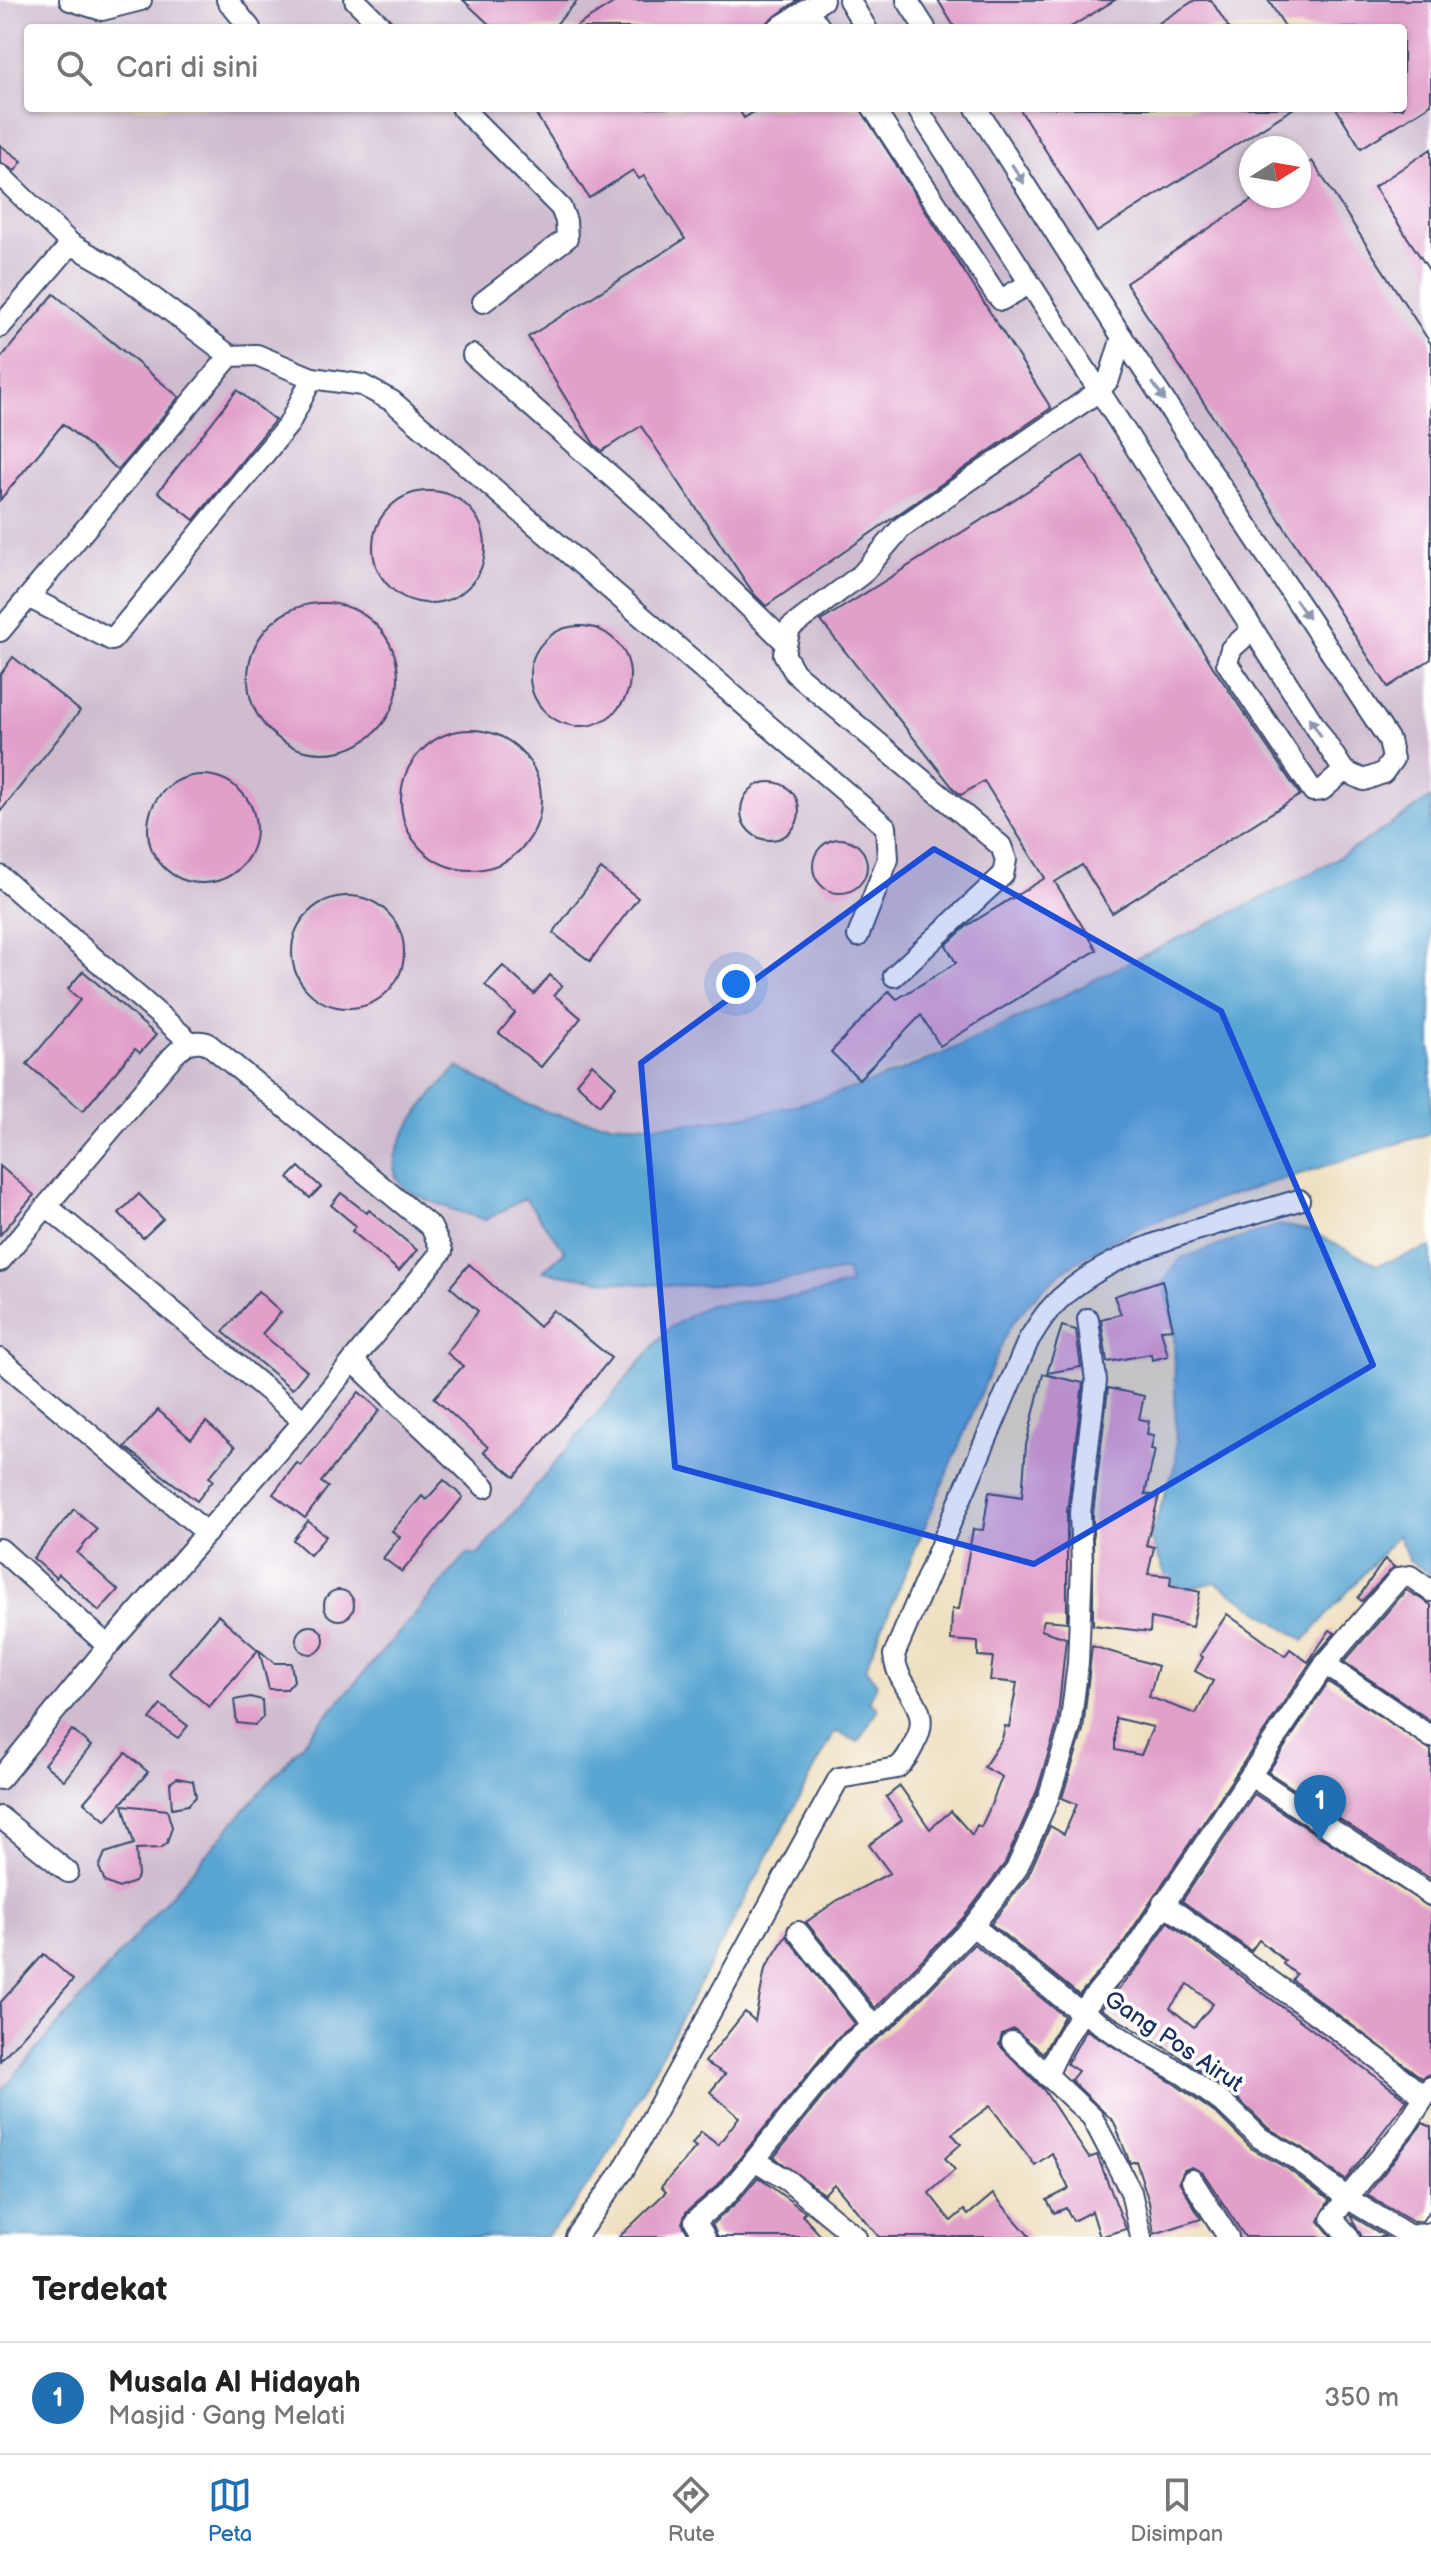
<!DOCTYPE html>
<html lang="id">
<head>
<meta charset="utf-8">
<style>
	:root { --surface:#fff; --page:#f6f6f6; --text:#222; --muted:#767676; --line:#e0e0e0; --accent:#1f6fb2 }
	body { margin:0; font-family:"Balsamiq Sans",sans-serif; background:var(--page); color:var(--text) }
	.compass { position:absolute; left:1239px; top:136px; width:72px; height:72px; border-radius:50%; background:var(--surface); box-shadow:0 2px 6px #0004; rotate:79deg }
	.you { position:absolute; left:736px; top:984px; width:28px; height:28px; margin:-20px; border:6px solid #fff; border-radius:50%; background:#1a73e8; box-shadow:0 0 0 12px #1a73e833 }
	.badge { display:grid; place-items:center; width:52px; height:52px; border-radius:50%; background:var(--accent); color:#fff; font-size:26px; font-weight:700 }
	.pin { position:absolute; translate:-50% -66px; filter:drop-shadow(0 2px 4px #0008) }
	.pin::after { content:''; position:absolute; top:42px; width:28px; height:24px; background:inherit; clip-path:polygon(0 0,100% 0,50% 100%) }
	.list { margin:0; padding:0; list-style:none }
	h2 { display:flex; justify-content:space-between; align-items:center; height:104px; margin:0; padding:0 32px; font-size:34px }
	h2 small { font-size:26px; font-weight:400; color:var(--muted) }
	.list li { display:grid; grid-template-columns:52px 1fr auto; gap:24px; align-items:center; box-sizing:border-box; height:112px; padding:0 32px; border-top:2px solid var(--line) }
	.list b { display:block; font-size:30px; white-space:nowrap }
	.list p { margin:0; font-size:26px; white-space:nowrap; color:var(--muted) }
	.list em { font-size:26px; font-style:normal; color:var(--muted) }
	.icon { flex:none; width:44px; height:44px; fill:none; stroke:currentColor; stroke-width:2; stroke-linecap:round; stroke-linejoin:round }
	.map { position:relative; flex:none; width:1431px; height:2237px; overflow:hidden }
	.search { position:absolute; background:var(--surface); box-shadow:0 2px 6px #0004; left:24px; right:24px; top:24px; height:88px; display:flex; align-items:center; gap:20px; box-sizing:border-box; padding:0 28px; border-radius:8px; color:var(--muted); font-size:30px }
	.sheet { height:216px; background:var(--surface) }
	nav { display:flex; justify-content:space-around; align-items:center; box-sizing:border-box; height:112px; border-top:2px solid var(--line); background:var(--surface); font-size:22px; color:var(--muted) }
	nav a { display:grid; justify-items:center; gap:4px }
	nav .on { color:var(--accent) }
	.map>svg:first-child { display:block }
</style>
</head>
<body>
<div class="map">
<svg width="1431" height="2237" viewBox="0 0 1431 2237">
	<rect width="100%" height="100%" fill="#fff"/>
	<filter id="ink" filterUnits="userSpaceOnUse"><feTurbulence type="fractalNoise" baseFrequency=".0125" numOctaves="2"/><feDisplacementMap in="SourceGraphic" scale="16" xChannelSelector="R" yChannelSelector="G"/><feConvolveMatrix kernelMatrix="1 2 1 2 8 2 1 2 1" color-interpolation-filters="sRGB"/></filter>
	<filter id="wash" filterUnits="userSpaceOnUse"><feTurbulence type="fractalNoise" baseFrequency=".006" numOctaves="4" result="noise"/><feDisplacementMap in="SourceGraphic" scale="32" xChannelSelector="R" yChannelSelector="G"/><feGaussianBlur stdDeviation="1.8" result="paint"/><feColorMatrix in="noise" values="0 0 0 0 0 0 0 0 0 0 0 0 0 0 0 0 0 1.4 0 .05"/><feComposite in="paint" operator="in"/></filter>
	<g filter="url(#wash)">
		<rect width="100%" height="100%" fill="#eedfbf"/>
		<!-- industrial -->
		<path fill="#cfbdcf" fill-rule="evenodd" d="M 0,0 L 1431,0 L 1431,798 L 1334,860 L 1102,976 L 970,1040 L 825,1097 L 769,1113 L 717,1122 L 628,1123 L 566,1117 L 525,1103 L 437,1088 L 394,1153 L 525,1197 L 566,1251 L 544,1270 L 794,1280 L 846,1270 L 851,1284 L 805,1296 L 773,1298 L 477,1555 L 467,1554 L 0,2092 ZM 28,28 L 1403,28 L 1403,108 L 28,108 ZM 1251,148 L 1299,148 L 1299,196 L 1251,196 Z"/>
		<!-- water -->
		<g fill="#5aa6d2" stroke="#3a6a98" stroke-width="2">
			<path d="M 1431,798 L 1431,1133 C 1372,1151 1314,1170 1255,1188 C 1161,1218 1064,1244 1007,1332 L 865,1668 L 877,1684 L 869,1702 L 878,1708 L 858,1742 L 835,1731 L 619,2134 C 597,2171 576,2208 545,2237 L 0,2237 L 0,2092 L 467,1554 L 478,1555 L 669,1328 L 708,1305 L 805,1296 L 850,1284 L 846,1270 C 741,1290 648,1291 543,1271 L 565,1251 L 525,1198 L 486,1220 C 465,1213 412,1199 400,1183 C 376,1153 436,1089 458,1067 C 492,1085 529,1110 567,1117 C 768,1155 962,1047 1134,960 C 1200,927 1270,897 1334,860 C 1367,841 1399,819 1431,798 Z"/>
			<polygon points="1279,1225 1308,1230 1377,1265 1431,1247 1431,1575 1409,1560 1398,1535 1304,1641 1215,1582 1173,1593 1150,1538 1176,1461 1174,1333 1164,1281 1181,1258"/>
		</g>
		<g id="blocks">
			<!-- building -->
			<g fill="#e19fca" fill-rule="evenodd">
				<polygon points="463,0 578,0 553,28 493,28"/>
				<polygon points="618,0 798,0 759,28 574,28"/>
				<polygon points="938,0 1115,0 1069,28 955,28"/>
				<polygon points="1195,0 1211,0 1229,28 1151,28"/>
				<polygon points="1268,0 1431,0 1431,104 1361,148 1336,108 1403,108 1403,28 1286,28"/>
				<polygon points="532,108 738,108 744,118 760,108 860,108 1051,408 766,606 754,594 641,426 602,451 594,444 528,337 685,239 644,176 639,179 633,170 589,198"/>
				<polygon points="1019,108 1294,108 1097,232"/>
				<polygon points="0,145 22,161 15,171 0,162"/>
				<polygon points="1431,149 1431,273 1374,187"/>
				<polygon points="1312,161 1431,344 1431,659 1388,687 1126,283 1258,196 1299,196 1299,169"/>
				<polygon points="54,294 179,397 118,470 63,424 0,500 0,359"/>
				<polygon points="237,390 275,420 194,520 158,492"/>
				<polygon points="1083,456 1215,670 1300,795 1112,913 1082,865 1055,882 1097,950 940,1046 921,1015 859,1079 831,1052 889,991 897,999 956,963 946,945 968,925 1045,878 984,781 961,795 954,789 821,621"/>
				<circle cx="429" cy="547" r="56"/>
				<circle cx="323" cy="678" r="75"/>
				<circle cx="580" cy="676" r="50"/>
				<polygon points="13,657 80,711 0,812 0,675"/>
				<circle cx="471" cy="800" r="70"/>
				<circle cx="202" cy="829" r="54"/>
				<circle cx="770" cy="811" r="29"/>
				<circle cx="840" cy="866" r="27"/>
				<polygon points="601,869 638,898 590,961 553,933"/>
				<circle cx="348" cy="952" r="56"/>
				<polygon points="503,966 534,994 550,975 562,986 554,995 581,1018 541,1067 499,1033 515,1013 485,985"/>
				<polygon points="83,971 156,1035 140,1053 135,1049 83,1111 27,1064 80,1000 68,989"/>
				<polygon points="592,1064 616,1086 600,1105 576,1083"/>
				<polygon points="0,1166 34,1195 0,1235"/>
				<polygon points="299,1167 321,1187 310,1198 288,1178"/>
				<polygon points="341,1193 367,1213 369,1210 417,1250 399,1271 352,1231 356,1226 331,1205"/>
				<polygon points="139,1194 163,1219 143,1238 119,1213"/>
				<polygon points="469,1264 539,1327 553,1310 611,1358 515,1477 484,1452 488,1447 434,1398 463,1366 447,1353 478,1311 450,1287"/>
				<polygon points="1162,1280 1173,1329 1161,1330 1168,1356 1152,1360 1151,1354 1107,1362 1101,1319 1121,1314 1114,1296"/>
				<polygon points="258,1291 281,1312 262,1334 307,1371 292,1389 223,1332"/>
				<polygon points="1062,1326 1076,1330 1081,1367 1047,1373"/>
				<polygon points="1043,1374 1083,1383 1067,1512 1067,1622 1044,1620 1041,1630 1066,1638 1057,1725 1037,1791 1005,1863 963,1918 875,2008 806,1922 838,1900 890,1873 869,1845 902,1820 886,1797 900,1786 930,1829 951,1811 972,1835 977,1825 981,1827 988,1812 1002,1777 984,1767 1002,1739 1005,1726 1009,1727 1017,1683 990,1680 993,1657 978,1656 978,1642 951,1640 952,1609 959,1609 973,1529 983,1530 989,1492 1022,1497 1026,1445"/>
				<polygon points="1108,1388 1144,1396 1139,1419 1149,1421 1147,1434 1154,1435 1151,1449 1155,1450 1145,1494 1159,1496 1146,1545 1154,1547 1148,1574 1171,1576 1170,1585 1200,1592 1192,1627 1151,1618 1150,1632 1093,1625 1093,1514"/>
				<polygon points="359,1392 380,1410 321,1482 328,1487 305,1518 273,1494 297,1463 301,1466"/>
				<polygon points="158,1410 191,1439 206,1422 235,1447 209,1477 213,1480 197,1501 125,1447"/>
				<polygon points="444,1480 463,1497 402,1572 383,1558 400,1537 392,1531 422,1496 426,1500"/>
				<polygon points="74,1509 97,1529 77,1553 118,1590 99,1611 59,1574 56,1578 33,1558"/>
				<polygon points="308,1521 326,1536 310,1555 293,1540"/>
				<polygon points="1385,1559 1394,1567 1362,1601 1358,1598"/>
				<circle cx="339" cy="1605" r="15"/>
				<polygon points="1406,1590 1431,1605 1431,1721 1344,1662"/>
				<path d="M 1227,1614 L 1285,1656 L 1290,1649 L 1308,1662 L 1330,1630 L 1335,1633 L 1314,1657 L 1119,1949 L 1079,1995 L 991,1924 L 1028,1876 L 1050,1826 L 1064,1834 L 1077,1804 L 1062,1798 L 1083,1730 L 1092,1646 L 1158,1666 L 1149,1697 L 1196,1714 L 1213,1681 L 1195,1671 L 1203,1657 L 1200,1655 ZM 1115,1718 L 1153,1727 L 1141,1755 L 1115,1750 Z"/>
				<polygon points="218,1615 258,1650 209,1707 169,1673"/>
				<circle cx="310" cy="1640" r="14"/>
				<polygon points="259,1650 274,1663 291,1663 294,1681 287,1689 269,1689"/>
				<polygon points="1328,1682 1431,1750 1431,1879 1268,1772"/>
				<polygon points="250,1697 262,1700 263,1717 255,1725 237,1723 234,1700"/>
				<polygon points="161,1705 188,1726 178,1738 150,1719"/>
				<polygon points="72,1730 91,1746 64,1780 44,1764"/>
				<polygon points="126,1753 148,1772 106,1821 84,1802"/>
				<polygon points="177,1778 193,1781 196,1797 188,1805 172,1808 170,1783"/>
				<polygon points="1254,1794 1431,1908 1431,2074 1422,2078 1292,1980 1296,1974 1283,1964 1285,1961 1259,1940 1251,1951 1182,1901"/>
				<polygon points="123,1805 167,1810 172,1827 167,1843 161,1848 136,1849 138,1876 134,1882 119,1888 105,1882 99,1867 105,1853 134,1844"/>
				<path d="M 1168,1922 L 1407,2100 L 1345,2180 L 1303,2148 L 1268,2128 L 1235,2096 L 1190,2063 L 1101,2009 L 1140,1964 ZM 1188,1984 L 1213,2004 L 1194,2027 L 1170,2008 Z"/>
				<polygon points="786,1936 855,2024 838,2037 718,2185 686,2212 682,2223 690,2237 619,2237 666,2192 661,2187 696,2147 692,2144 701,2132 718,2145 739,2117 710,2092 725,2074 705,2062 745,2012 755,2021 765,1969"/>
				<polygon points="974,1944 1064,2016 1043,2053 1014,2029 1002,2034 999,2045 1043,2089 1089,2158 1097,2155 1126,2229 1100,2237 1092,2211 1073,2221 1066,2208 1054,2213 1047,2200 1069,2189 1052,2153 1035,2165 990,2106 952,2134 961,2144 945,2158 955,2170 929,2193 951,2221 964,2210 968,2215 993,2194 1030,2237 879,2237 834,2184 824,2194 774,2157 857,2054 894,2026"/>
				<polygon points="44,1954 73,1980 0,2061 0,2003"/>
				<polygon points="1086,2030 1176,2085 1219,2116 1251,2148 1288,2169 1329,2200 1319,2221 1332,2237 1245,2237 1203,2173 1192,2167 1184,2170 1179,2181 1201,2219 1154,2234 1149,2202 1136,2161 1130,2163 1114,2122 1071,2080 1078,2071 1067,2064"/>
				<polygon points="1423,2123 1431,2127 1431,2209 1422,2221 1413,2222 1367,2195"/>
				<polygon points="758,2177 805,2212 802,2215 822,2237 718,2237 712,2224 737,2202"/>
				<polygon points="1350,2215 1386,2237 1362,2237"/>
			</g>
		</g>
	</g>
	<g filter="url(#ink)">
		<use href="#blocks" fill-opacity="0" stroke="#3b496d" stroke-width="2"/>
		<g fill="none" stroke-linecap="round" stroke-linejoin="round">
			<defs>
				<g id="minor">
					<polyline points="70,0 102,10 141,0"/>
					<polyline points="227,0 250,28"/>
					<polyline points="355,0 383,28"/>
					<polyline points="849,0 866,28"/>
					<polyline points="907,0 925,28"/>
					<polyline points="807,9 820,28"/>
					<polyline points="778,28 823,0"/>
					<polyline points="462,108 561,208 566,221 567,238 483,302"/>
					<polyline points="873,108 995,293 1001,300 1029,284"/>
					<polyline points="917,108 1344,771 1364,780 1383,773 1393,759 1389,740 1122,337 976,108"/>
					<polyline points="0,175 71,244 115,269 230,356"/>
					<polyline points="0,327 71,244"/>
					<polyline points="473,355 644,505 785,642"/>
					<polyline points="30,598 112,640 289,424 312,378 362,385 392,401 886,827 888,859 858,936"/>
					<polyline points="1252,630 1231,649 1227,663 1313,791 1322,790 1344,771"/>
					<polyline points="0,631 230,356 257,355 312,378"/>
					<polyline points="0,876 189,1041"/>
					<polyline points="894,976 1003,875 1006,860 1001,846 795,673 784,654 790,628 862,574 902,527 1099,391 1109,379 1122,337"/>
					<polyline points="48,1207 304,1421"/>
					<path d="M 0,1261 L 172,1057 C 184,1045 190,1039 207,1043 L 431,1227 L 442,1251 L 304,1421 L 108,1646 L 0,1779"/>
					<polyline points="0,1359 207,1533"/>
					<polyline points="353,1361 485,1487"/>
					<polyline points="0,1549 108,1646"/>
					<polyline points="1325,1664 1431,1737"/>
					<polyline points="1251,1776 1431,1895"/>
					<polyline points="0,1817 68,1872"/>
					<polyline points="1163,1903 1381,2061 1424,2097"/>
					<polyline points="973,1926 1067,2002 1140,2050 1183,2074 1227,2106 1260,2138 1295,2158 1347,2198 1405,2127 1431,2087"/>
					<polyline points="798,1932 873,2026"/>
					<polyline points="1012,2042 1092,2117 1131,2192 1141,2237"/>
					<path d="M 1047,2076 C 1065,2032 1095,1991 1129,1957 L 1325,1664 L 1399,1578 L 1410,1576 L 1431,1591"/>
					<polyline points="755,2160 788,2181 856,2237"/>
					<polyline points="1192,2180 1228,2237"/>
					<path d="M 576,2237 L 623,2171 L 839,1778 L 897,1768 C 906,1761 910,1752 915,1742 C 935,1706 897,1691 894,1655 L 1029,1339 C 1036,1329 1042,1317 1051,1308 C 1106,1246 1222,1224 1299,1200"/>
					<polyline points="705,2237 695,2221 727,2194 848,2045 885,2017 973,1926 1016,1870 1049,1796 1070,1728 1078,1663 1082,1564 1080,1513 1096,1381 1088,1319"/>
					<polyline points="1349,2237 1332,2218 1347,2198 1410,2236 1431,2233"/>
				</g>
			</defs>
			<!-- minor casing -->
			<use href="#minor" stroke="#3b496d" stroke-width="24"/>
			<!-- minor -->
			<use href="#minor" stroke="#fff" stroke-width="20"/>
		</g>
		<!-- one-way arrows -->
		<defs><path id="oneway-solid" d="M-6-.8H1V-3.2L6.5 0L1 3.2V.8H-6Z" transform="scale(2)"/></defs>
		<g fill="#8d97ae">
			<use href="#oneway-solid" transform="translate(1018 174) rotate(57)"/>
			<use href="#oneway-solid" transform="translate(1159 392) rotate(56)"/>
			<use href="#oneway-solid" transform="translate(1302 609) rotate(56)"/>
			<use href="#oneway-solid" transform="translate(1315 727) rotate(-123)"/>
		</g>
	</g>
	<!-- marked area -->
	<path fill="#1d4ed8" fill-opacity="0.2" stroke="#1d4ed8" stroke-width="6" stroke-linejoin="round" d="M 934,849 L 1221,1011 L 1373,1365 L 1034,1564 L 675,1467 L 641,1063 Z"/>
	<g text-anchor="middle" stroke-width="7" stroke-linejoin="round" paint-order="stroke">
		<!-- street labels -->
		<g font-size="24" fill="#1b2f5e" stroke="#fff">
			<text transform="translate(1174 2041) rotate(34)" y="8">Gang Pos Airut</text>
		</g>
	</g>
</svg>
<svg class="compass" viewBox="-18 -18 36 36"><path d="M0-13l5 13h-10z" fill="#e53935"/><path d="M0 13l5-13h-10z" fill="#767676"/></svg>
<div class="you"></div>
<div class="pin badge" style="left:1320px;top:1841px">1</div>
<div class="search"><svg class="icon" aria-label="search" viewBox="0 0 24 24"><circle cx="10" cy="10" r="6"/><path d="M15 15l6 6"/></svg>Cari di sini</div>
</div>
<section class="sheet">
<h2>Terdekat<small></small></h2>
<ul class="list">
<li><span class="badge">1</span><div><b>Musala Al Hidayah</b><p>Masjid · Gang Melati</p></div><em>350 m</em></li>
</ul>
</section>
<nav>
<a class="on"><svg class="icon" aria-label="map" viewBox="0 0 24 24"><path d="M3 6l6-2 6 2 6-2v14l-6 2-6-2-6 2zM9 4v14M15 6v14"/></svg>Peta</a>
<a><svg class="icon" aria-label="directions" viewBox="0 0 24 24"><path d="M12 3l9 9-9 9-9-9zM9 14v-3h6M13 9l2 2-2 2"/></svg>Rute</a>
<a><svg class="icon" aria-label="saved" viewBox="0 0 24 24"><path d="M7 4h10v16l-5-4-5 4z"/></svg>Disimpan</a>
</nav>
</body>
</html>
